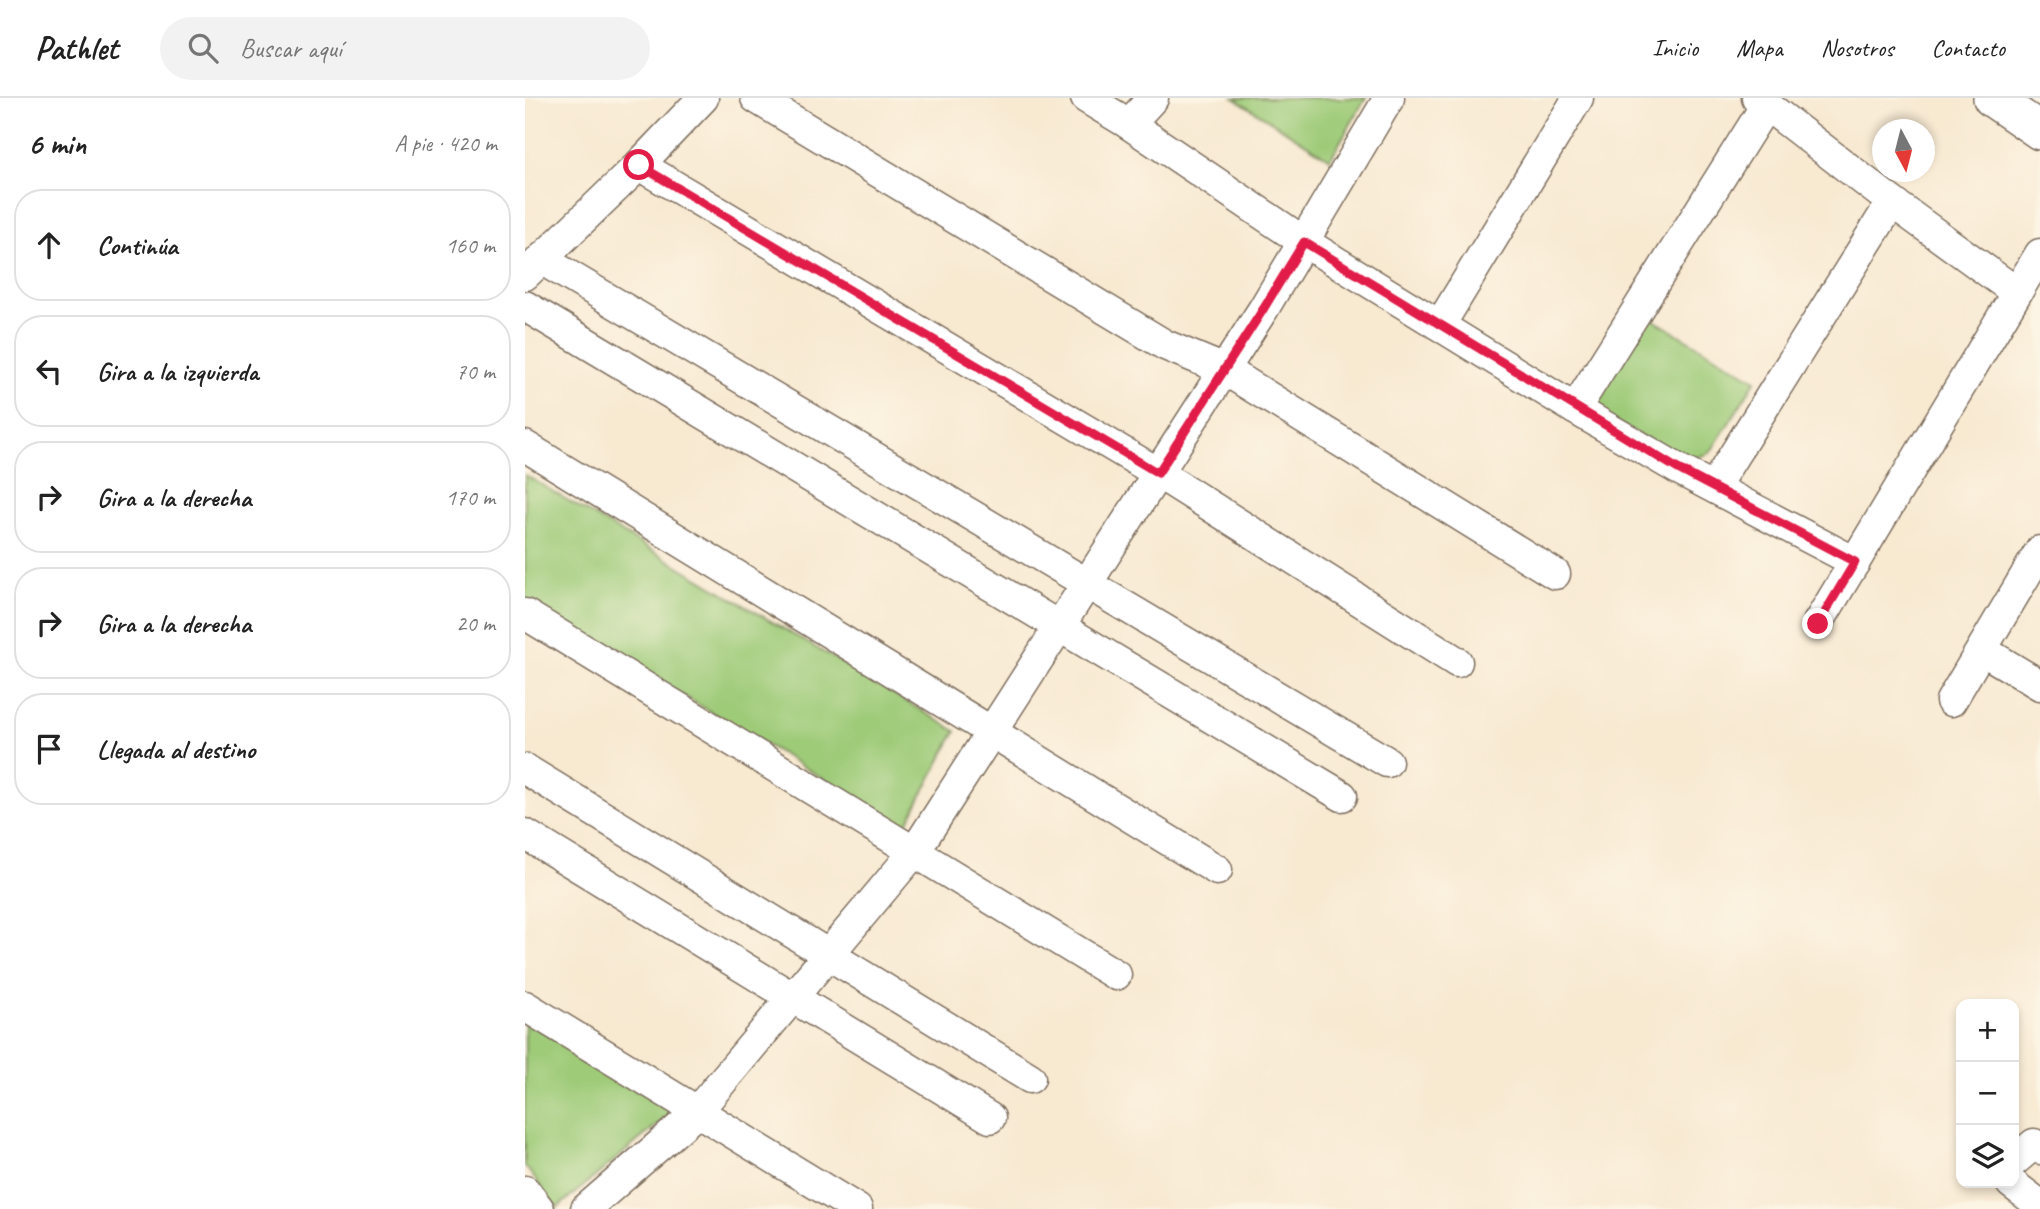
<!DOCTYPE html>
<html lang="es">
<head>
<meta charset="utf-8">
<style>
	:root { --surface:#fff; --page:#f2f2f2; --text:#222; --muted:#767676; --line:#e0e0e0 }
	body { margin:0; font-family:Caveat,sans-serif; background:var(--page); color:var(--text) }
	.controls { position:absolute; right:21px; bottom:21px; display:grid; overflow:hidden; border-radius:14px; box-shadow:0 4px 10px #0003 }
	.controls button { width:63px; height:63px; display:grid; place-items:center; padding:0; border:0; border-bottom:2px solid var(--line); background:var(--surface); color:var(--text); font:35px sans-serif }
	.compass { position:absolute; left:1347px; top:21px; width:63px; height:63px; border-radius:50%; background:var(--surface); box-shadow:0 4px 10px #0003; rotate:173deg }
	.stop { position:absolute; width:21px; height:21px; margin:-16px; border:5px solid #e11d48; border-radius:50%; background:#fff }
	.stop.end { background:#e11d48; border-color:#fff; box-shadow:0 2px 7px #0008 }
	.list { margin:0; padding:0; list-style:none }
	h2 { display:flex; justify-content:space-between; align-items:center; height:91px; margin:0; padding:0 28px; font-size:30px }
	h2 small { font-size:23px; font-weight:400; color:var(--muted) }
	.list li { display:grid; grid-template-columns:46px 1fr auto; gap:21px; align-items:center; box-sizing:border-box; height:112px; margin:0 14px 14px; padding:0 14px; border:2px solid var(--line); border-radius:28px }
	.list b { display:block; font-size:26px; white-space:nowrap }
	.list em { font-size:23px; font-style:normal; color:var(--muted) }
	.icon { flex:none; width:38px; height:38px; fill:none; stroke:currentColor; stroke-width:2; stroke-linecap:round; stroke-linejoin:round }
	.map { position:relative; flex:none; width:1515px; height:1111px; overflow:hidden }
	header { display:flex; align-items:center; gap:42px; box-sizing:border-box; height:98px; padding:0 35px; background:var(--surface); border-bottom:2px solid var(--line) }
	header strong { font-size:33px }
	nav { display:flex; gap:38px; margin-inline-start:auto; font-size:24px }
	.search { width:490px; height:63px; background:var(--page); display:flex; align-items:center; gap:18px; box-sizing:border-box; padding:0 24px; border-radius:38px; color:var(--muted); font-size:26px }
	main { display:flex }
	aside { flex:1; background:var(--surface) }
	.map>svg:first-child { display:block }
</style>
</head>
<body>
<header>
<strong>Pathlet</strong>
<div class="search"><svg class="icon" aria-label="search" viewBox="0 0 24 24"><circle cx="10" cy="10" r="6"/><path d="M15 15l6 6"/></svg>Buscar aquí</div>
<nav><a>Inicio</a><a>Mapa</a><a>Nosotros</a><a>Contacto</a></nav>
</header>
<main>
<aside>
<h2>6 min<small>A pie · 420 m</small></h2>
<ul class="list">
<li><svg class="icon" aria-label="ahead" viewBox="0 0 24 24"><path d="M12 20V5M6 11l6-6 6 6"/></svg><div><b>Continúa</b></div><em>160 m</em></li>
<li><svg class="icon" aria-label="left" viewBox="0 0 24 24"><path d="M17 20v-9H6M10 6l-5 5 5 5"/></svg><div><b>Gira a la izquierda</b></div><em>70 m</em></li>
<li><svg class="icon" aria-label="right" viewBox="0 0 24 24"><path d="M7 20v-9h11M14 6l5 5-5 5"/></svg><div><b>Gira a la derecha</b></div><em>170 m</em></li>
<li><svg class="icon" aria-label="right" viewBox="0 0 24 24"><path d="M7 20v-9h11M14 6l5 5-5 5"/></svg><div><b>Gira a la derecha</b></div><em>20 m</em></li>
<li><svg class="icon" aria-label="arrive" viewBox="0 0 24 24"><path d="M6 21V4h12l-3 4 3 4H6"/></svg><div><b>Llegada al destino</b></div></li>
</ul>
</aside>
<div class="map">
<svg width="1515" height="1111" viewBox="0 0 1515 1111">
	<rect width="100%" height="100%" fill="#fcf5e5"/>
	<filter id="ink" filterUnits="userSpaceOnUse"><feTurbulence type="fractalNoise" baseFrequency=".0143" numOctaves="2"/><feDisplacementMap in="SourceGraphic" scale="14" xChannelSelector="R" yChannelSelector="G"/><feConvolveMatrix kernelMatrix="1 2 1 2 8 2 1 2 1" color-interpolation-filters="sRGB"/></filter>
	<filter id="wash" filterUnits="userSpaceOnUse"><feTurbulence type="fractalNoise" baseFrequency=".00686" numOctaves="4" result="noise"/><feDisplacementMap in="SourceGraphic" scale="28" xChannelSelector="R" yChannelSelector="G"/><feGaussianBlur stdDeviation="1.57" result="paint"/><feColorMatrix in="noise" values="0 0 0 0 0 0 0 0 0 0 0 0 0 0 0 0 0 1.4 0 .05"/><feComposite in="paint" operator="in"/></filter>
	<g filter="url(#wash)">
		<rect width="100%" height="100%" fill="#f8e9d1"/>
		<!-- green -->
		<g fill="#9ecb78" stroke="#6c7a4b" stroke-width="2">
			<polygon points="709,0 841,0 805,61"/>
			<polygon points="1122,218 1231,282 1185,355 1161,363 1067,311"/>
			<polygon points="0,377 431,633 380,729 0,504"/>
			<polygon points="0,922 149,1013 32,1110 0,1068"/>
		</g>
	</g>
	<g filter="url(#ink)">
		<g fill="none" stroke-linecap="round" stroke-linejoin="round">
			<defs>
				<g id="minor">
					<polyline points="231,0 640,247 700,272 1030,476"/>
					<polyline points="561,0 604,26 779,144 1050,311 1153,371 1330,464"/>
					<polyline points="1232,0 1367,104 1491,194"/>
					<polyline points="604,26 628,0"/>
					<polyline points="114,67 633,375 932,564"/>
					<polyline points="16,161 862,664"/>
					<polyline points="0,177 114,67 178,0"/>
					<polyline points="0,208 817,698"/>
					<polyline points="915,227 1053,0"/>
					<polyline points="1050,311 1241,7"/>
					<polyline points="0,348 692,772"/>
					<polyline points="1189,389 1367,104"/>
					<polyline points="0,516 591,877"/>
					<polyline points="1293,525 1515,156"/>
					<polyline points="1457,552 1515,587"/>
					<polyline points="1426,603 1515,453"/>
					<polyline points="0,671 505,980"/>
					<polyline points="0,736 465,1020"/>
					<polyline points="0,908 332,1111"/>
					<polyline points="1489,1063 1509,1046 1515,1051"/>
					<polyline points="1486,1085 1515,1107"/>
					<polyline points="0,1093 14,1111"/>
					<polyline points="61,1111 169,1017 390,753 739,210 864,0"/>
				</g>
				<polyline id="tertiary" points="1467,0 1515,33"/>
			</defs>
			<!-- minor casing -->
			<use href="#minor" stroke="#7d6d5d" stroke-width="33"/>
			<!-- tertiary casing -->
			<use href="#tertiary" stroke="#7d6d5d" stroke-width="40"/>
			<!-- minor -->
			<use href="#minor" stroke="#fff" stroke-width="30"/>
			<!-- tertiary -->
			<use href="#tertiary" stroke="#fff" stroke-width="37"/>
		</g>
	</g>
	<g fill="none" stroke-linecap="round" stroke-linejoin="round" filter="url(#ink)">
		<!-- route -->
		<polyline stroke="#e11d48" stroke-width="9" points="114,67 633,375 739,210 779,144 1153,371 1330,464 1293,526"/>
	</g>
</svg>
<div class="controls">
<button>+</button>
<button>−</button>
<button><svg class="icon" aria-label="layers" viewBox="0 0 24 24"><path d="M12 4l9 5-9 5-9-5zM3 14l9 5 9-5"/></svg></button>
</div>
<svg class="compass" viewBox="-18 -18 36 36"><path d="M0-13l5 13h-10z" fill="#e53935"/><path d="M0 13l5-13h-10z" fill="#767676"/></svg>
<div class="stop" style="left:114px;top:67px"></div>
<div class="stop end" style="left:1293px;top:526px"></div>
</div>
</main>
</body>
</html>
